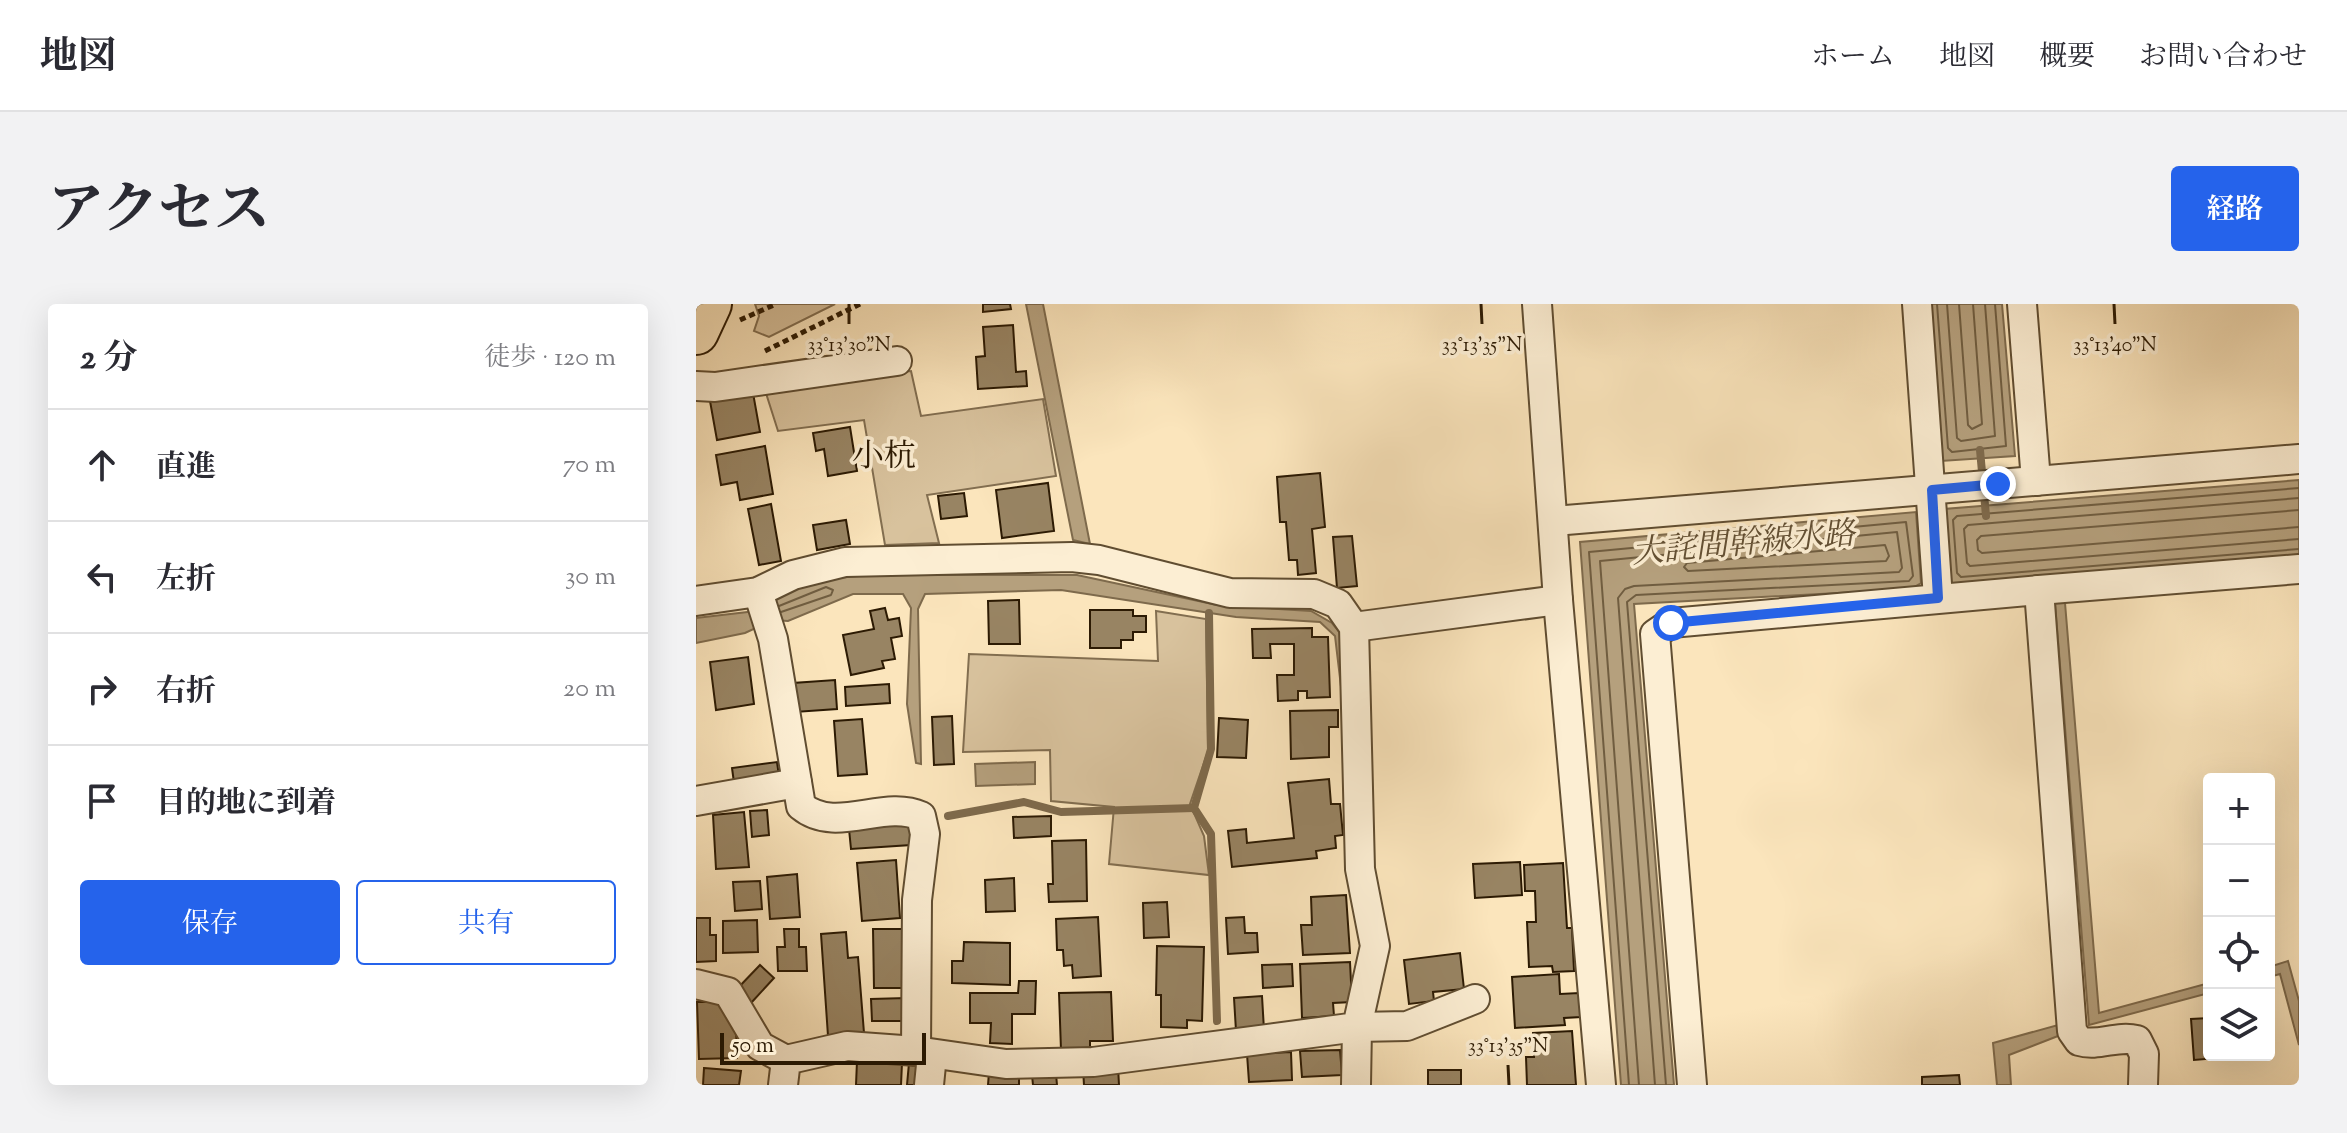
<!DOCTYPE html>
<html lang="ja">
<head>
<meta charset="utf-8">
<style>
	:root { --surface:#fff; --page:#f2f2f3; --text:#2b2b33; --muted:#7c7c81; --line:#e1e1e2; --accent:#2563eb }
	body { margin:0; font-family:"Sorts Mill Goudy","Noto Serif JP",serif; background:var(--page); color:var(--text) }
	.controls { position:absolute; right:24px; bottom:24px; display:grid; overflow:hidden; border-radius:8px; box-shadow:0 8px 32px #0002 }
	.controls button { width:72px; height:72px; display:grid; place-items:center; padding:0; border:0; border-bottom:2px solid var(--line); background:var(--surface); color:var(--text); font:40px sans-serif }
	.scale { position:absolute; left:24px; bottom:20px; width:206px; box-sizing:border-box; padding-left:8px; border:4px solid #2c1a03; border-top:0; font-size:22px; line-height:28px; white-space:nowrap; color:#2c1a03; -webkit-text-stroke:6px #fceed3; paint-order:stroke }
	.stop { position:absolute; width:24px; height:24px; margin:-18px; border:6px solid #2563eb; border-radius:50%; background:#fff }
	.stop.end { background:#2563eb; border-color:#fff; box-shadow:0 2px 8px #0008 }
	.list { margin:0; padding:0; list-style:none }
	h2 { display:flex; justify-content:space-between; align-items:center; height:104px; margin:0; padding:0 32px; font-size:34px }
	h2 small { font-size:26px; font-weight:400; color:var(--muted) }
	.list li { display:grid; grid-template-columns:52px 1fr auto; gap:24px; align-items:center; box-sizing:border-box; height:112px; padding:0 32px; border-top:2px solid var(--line) }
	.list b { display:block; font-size:30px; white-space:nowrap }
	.list em { font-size:26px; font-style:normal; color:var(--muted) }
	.actions { display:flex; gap:16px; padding:24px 32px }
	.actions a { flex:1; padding:18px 0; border:2px solid var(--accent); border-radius:8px; text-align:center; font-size:28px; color:var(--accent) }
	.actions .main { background:var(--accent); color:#fff }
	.icon { flex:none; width:44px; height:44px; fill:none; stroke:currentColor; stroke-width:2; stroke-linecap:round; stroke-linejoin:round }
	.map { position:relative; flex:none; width:1603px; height:781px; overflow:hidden; border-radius:8px }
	header { display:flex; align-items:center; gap:48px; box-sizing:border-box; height:112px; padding:0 40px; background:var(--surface); border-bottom:2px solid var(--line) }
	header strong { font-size:38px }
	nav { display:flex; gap:44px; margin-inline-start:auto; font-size:28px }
	.intro { display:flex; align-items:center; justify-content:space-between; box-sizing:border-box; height:192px; padding:0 48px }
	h1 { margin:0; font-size:56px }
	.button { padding:20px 36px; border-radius:8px; background:var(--accent); color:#fff; font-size:28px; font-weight:700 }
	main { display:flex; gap:48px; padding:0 48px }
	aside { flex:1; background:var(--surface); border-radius:8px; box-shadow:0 8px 32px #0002 }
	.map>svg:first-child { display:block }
</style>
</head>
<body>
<header>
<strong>地図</strong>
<nav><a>ホーム</a><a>地図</a><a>概要</a><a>お問い合わせ</a></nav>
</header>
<div class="intro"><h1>アクセス</h1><a class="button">経路</a></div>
<main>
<aside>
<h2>2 分<small>徒歩 · 120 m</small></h2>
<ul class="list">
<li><svg class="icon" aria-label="ahead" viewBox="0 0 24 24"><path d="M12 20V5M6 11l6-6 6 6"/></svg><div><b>直進</b></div><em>70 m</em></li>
<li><svg class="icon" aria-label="left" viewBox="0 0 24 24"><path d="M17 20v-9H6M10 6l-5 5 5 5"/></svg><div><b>左折</b></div><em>30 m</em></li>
<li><svg class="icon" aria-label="right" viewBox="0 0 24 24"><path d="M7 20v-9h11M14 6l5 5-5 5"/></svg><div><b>右折</b></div><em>20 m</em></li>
<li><svg class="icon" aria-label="arrive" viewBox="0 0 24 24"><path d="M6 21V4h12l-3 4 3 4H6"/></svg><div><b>目的地に到着</b></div></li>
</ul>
<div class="actions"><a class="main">保存</a><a>共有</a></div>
</aside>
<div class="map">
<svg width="1603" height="781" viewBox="0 0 1603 781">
	<rect width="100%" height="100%" fill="#fbe5bc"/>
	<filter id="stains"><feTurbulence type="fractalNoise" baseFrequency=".0025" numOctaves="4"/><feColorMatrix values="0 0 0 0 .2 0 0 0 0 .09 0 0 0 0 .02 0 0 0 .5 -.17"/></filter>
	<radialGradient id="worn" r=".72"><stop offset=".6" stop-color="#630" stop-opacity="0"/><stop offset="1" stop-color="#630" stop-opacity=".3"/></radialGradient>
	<!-- green -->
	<g fill="#d8c29d" stroke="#826e50" stroke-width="2">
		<polygon points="59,0 139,0 73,33 58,27 63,12"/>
		<polygon points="215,67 225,112 347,95 360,172 231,191 243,239 189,241 168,116 82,127 69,86"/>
		<polygon points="460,307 510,315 512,447 494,500 508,532 513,571 413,560 418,503 355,497 354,446 267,448 273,350 462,357"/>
	</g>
	<!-- water -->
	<g fill="#b5a07d" stroke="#7e6a4c" stroke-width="2">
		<polygon points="330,0 347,0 394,240 377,236"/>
		<polygon points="1233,0 1306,0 1319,152 1245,157"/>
		<polygon points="1603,176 1603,253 1254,282 1248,205"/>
		<polygon points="1220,208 1225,279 1215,285 938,300 978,781 925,781 884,238"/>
		<polygon points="173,271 381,271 521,301 615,307 636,319 646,331 652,442 639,332 624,318 540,313 365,286 229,290 222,305 225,460 220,459 211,400 215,304 207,290 157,290 92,317 77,316 49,329 0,339 0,314 60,307 90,287 129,275"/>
		<polygon points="1359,299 1369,299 1403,709 1513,679 1513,689 1393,721"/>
		<polygon points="339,458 339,480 280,482 279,460"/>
		<polygon points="1592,657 1603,697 1603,741 1584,670 1573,673 1573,663"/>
		<polygon points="1362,721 1362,732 1313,751 1315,781 1301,781 1297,739"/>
	</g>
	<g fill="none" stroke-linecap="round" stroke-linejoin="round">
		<!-- shore -->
		<g stroke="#705d40" stroke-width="2">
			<polyline points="1241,0 1252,144 1256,148 1310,142 1299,0"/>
			<polyline points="1251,0 1261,134 1265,137 1299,132 1289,0"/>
			<polyline points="1263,0 1272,121 1276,125 1286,120 1277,0"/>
			<polyline points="1603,184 1261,212 1257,216 1261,269 1265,273 1603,245"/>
			<polyline points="1603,194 1272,221 1268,225 1271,259 1274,262 1603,235"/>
			<polyline points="1603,206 1285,232 1281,236 1282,246 1286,249 1603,223"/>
			<polygon points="1189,241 1193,252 1190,257 992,267 988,263 991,259"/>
			<polyline points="83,302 130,283 137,286 135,291 85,308"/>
			<polyline points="933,781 893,248 1210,218 1217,272 1213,277 940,291 931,298 970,781"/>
			<polyline points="943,781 904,257 1201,228 1206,264 1203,268 938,282 929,285 922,294 959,781"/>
		</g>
		<!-- stream -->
		<g stroke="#7e6a4c" stroke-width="8">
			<polyline points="1284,146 1290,212"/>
			<polyline points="513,309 515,445 498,504 515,530 521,717"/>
			<polyline points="252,512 328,498 365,508 498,504"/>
		</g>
	</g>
	<!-- building -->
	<g fill="#988463" stroke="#2c1a03" stroke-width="2">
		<polygon points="287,0 314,0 315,5 287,8"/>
		<polygon points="317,21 320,68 330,67 331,82 282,85 280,53 289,52 287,23"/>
		<polygon points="57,89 64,128 21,136 14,97"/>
		<polygon points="154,123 161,167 132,172 128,145 120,147 117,129"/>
		<polygon points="69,142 77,190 44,196 41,178 25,181 20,151"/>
		<polygon points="624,169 629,223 616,225 620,269 602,271 601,256 593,256 590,218 584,218 581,173"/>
		<polygon points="352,179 358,227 306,234 300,186"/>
		<polygon points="268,189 271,212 245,215 242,192"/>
		<polygon points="75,200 85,257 63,261 52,205"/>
		<polygon points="150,216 154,240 121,246 117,221"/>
		<polygon points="656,232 661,282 641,284 637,233"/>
		<polygon points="323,296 324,340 293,340 292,297"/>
		<polygon points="189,304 192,316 203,314 206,332 195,334 199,355 186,357 188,364 155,371 147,331 178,325 174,307"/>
		<polygon points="394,306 437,306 437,312 450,312 450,328 437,328 437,336 425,336 425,344 394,344"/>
		<polygon points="616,324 616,333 632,333 634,393 611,394 611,387 602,387 602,396 582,397 581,371 598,371 598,340 574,340 575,354 557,354 556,325"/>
		<polygon points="52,353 58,400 20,406 14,358"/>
		<polygon points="139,376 141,405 99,408 97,379"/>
		<polygon points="193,380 194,399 150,402 149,383"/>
		<polygon points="642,406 642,423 633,423 633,453 595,455 594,407"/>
		<polygon points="256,412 258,460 238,461 236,413"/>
		<polygon points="523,414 552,416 550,454 521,453"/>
		<polygon points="166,415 171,470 142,472 138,417"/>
		<polygon points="81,458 84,479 39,486 36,464"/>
		<polygon points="633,475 635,500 644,500 647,531 639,532 640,544 620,547 621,554 536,563 532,527 550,525 551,539 598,534 592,479"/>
		<polygon points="71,506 73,531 56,533 54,507"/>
		<polygon points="48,508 53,563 20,565 17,511"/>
		<polygon points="355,512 355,532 318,534 317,513"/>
		<polygon points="214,520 215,541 155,545 153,525"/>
		<polygon points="390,536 391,597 353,598 352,580 357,580 356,537"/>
		<polygon points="200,556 204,614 166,617 161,559"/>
		<polygon points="824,558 826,591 779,594 777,560"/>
		<polygon points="867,559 871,624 876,624 878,667 857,668 856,662 833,663 831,618 840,618 839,587 829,587 828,561"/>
		<polygon points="101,570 104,613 74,615 71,573"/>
		<polygon points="318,574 319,607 290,608 289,576"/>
		<polygon points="64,577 66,605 39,607 37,578"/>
		<polygon points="650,591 654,649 607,651 605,621 616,621 615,593"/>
		<polygon points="471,598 473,633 448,634 447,599"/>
		<polygon points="402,613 405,672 377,674 376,661 368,662 367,646 361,646 360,615"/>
		<polygon points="548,613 549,629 561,629 562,648 532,650 530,614"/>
		<polygon points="0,614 14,614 14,631 20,631 20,657 0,658"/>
		<polygon points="61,616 62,648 27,649 27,617"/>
		<polygon points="88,625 103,625 103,643 110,643 111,667 82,667 81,643 89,643"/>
		<polygon points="177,625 211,625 213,684 178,684"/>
		<polygon points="150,628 152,654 162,653 168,729 132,732 125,630"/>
		<polygon points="268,638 314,639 314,681 256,679 256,657 267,657"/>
		<polygon points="461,642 508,643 506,717 491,716 491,724 465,723 465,691 460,691"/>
		<polygon points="764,649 768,685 737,688 738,697 713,700 708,656"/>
		<polygon points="654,658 656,698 637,699 638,712 606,714 604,660"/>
		<polygon points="596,660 597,682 567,684 566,661"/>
		<polygon points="64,661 78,674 55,699 40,686"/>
		<polygon points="863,670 864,690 883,689 885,713 868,714 869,721 819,724 816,673"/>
		<polygon points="323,677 340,677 339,710 316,710 316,740 294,739 295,719 274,719 274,689 322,689"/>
		<polygon points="415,688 417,737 394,737 394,745 365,746 363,689"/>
		<polygon points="566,692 568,726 540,727 538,694"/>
		<polygon points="210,694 211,717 176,717 175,695"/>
		<polygon points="1,698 23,698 40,722 41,754 3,755"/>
		<polygon points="1513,714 1513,751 1534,753 1498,756 1495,715"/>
		<polygon points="876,727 880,781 831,781 830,753 838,753 837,729"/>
		<polygon points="644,746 646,771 606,773 604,747"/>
		<polygon points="595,748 596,776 553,778 551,750"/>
		<polygon points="161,757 206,759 205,781 160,781"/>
		<polygon points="213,759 225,760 223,781 211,781"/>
		<polygon points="422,762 423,781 388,781 387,764"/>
		<polygon points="8,764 45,767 43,781 7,781"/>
		<rect x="732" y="766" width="33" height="15"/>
		<polygon points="293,768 323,769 323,781 292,781"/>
		<polygon points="360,770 361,781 337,781 336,771"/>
		<polygon points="1263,771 1264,781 1226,781 1226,773"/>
	</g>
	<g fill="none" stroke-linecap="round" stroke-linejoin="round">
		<defs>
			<g id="minor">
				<polyline points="841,0 862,296 905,781"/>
				<polyline points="1221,0 1242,294"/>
				<polyline points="1326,0 1340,177"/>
				<polyline points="0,82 19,83 201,57"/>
				<polyline points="858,217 1603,155"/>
				<polyline points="1343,286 1603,265"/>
				<path d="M 62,288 L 77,335 L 105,502 C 140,531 187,495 225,512 L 229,530 L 221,596 L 220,747"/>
				<polyline points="0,297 62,288 97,271 149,258 376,253 403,256 534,289 618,290 642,300 658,323 664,565 679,642 661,723 397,758 310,760 220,747 151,742 90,756 87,781"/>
				<polyline points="658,323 862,296"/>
				<polyline points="0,497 101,479"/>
				<polyline points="0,680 32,688 64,742 90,756"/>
				<polyline points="233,781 236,751"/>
				<polyline points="660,781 661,723 711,722 779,695"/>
				<path d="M 996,781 L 959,330 L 975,319 L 1343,286 L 1376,727 L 1383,737 C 1403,743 1420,731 1441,736 L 1448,750 L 1447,781"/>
			</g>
			<polyline id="trunk" points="0,28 13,0"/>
		</defs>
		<!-- minor casing -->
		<use href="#minor" stroke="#604d31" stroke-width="32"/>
		<!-- trunk casing -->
		<use href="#trunk" stroke="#2c1a03" stroke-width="48"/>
		<!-- path -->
		<g stroke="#2c1a03" stroke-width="5" stroke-dasharray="6 4" stroke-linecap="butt">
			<polyline points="44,16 80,0"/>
			<polyline points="69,47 164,0"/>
		</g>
		<!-- minor -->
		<use href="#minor" stroke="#fceed3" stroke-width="28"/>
		<!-- trunk -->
		<use href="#trunk" stroke="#fbe5bc" stroke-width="44"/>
	</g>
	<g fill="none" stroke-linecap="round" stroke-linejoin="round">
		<!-- route -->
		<polyline stroke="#2563eb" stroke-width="10" points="975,319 1242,294 1236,186 1302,180"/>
	</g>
	<!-- ticks -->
	<path fill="none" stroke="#2c1a03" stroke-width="3" d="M 153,0 L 153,20M 785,0 L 786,20M 1418,0 L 1419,20M 812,761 L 813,781"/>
	<g text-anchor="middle" stroke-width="7" stroke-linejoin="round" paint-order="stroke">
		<!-- neighbourhood labels -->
		<g font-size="32" fill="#2c1a03" stroke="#fceed3">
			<text x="188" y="162">小杭</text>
		</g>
		<!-- water labels -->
		<g font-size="32" font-style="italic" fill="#635034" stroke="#fceed3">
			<text transform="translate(1047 238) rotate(-5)" y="11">大詫間幹線水路</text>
		</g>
	</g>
	<g font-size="20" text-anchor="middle" fill="#2c1a03" stroke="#fceed3" stroke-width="7" stroke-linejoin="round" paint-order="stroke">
		<text x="153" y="47">33°13'30"N</text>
		<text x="786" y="47">33°13'35"N</text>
		<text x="1419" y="47">33°13'40"N</text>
		<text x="812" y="748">33°13'35"N</text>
	</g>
	<rect width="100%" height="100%" filter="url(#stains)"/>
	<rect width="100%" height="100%" fill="url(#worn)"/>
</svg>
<div class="controls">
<button>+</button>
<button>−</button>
<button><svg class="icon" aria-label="locate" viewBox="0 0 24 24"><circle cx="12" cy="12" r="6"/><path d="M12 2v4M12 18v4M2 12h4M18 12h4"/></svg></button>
<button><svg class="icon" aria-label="layers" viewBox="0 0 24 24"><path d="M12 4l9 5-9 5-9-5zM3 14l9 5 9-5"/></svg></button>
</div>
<div class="scale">50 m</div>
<div class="stop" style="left:975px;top:319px"></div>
<div class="stop end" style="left:1302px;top:180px"></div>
</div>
</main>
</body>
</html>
